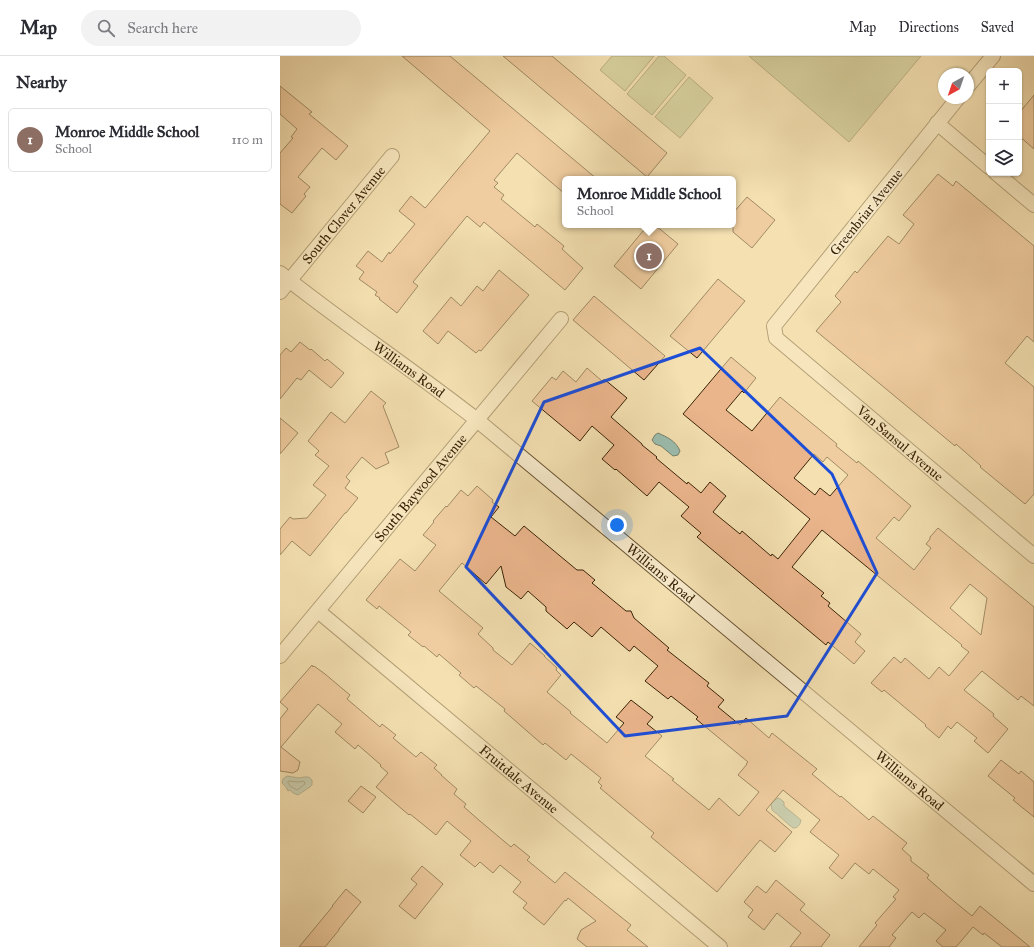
<!DOCTYPE html>
<html lang="en">
<head>
<meta charset="utf-8">
<style>
	:root { --surface:#fff; --page:#f2f2f3; --text:#2b2b33; --muted:#7c7c81; --line:#e1e1e2; --accent:#8f2418 }
	body { margin:0; font-family:"IM FELL Great Primer",serif; background:var(--page); color:var(--text) }
	.controls { position:absolute; right:12px; top:12px; display:grid; overflow:hidden; border-radius:6px; box-shadow:0 1px 3px #0004 }
	.controls button { width:36px; height:36px; display:grid; place-items:center; padding:0; border:0; border-bottom:1px solid var(--line); background:var(--surface); color:var(--text); font:20px sans-serif }
	.compass { position:absolute; left:658px; top:12px; width:36px; height:36px; border-radius:50%; background:var(--surface); box-shadow:0 1px 3px #0004; rotate:220deg }
	.you { position:absolute; left:337px; top:469px; width:14px; height:14px; margin:-10px; border:3px solid #fff; border-radius:50%; background:#1a73e8; box-shadow:0 0 0 6px #1a73e833 }
	.badge { display:grid; place-items:center; width:26px; height:26px; border-radius:50%; background:var(--accent); color:#fff; font-size:13px; font-weight:700 }
	.pin { position:absolute; translate:-50% -50%; border:2px solid #fff; box-shadow:0 1px 4px #0006 }
	.popup { position:absolute; left:282px; top:120px; width:174px; height:52px; box-sizing:border-box; display:grid; place-content:center; border-radius:6px; background:var(--surface); filter:drop-shadow(0 1px 3px #0005); font-size:13px; white-space:nowrap; color:var(--muted) }
	.popup b { font-size:15px; color:var(--text) }
	.popup::after { content:''; position:absolute; left:50%; top:100%; margin-left:-8px; border:8px solid transparent; border-top-color:var(--surface) }
	.list { margin:0; padding:0; list-style:none }
	h2 { display:flex; justify-content:space-between; align-items:center; height:52px; margin:0; padding:0 16px; font-size:17px }
	h2 small { font-size:13px; font-weight:400; color:var(--muted) }
	.list li { display:grid; grid-template-columns:26px 1fr auto; gap:12px; align-items:center; box-sizing:border-box; height:64px; margin:0 8px 8px; padding:0 8px; border:1px solid var(--line); border-radius:6px }
	.list b { display:block; font-size:15px; white-space:nowrap }
	.list p { margin:0; font-size:13px; white-space:nowrap; color:var(--muted) }
	.list em { font-size:13px; font-style:normal; color:var(--muted) }
	.icon { flex:none; width:22px; height:22px; fill:none; stroke:currentColor; stroke-width:2; stroke-linecap:round; stroke-linejoin:round }
	.map { position:relative; flex:none; width:754px; height:891px; overflow:hidden }
	header { display:flex; align-items:center; gap:24px; box-sizing:border-box; height:56px; padding:0 20px; background:var(--surface); border-bottom:1px solid var(--line) }
	header strong { font-size:19px }
	nav { display:flex; gap:22px; margin-inline-start:auto; font-size:14px }
	.search { width:280px; height:36px; background:var(--page); display:flex; align-items:center; gap:10px; box-sizing:border-box; padding:0 14px; border-radius:22px; color:var(--muted); font-size:15px }
	main { display:flex }
	aside { flex:1; background:var(--surface) }
	.map>svg:first-child { display:block }
</style>
</head>
<body>
<header>
<strong>Map</strong>
<div class="search"><svg class="icon" aria-label="search" viewBox="0 0 24 24"><circle cx="10" cy="10" r="6"/><path d="M15 15l6 6"/></svg>Search here</div>
<nav><a>Map</a><a>Directions</a><a>Saved</a></nav>
</header>
<main>
<aside>
<h2>Nearby<small></small></h2>
<ul class="list">
<li><span class="badge" style="background:#8d6e63">1</span><div><b>Monroe Middle School</b><p>School</p></div><em>110 m</em></li>
</ul>
</aside>
<div class="map">
<svg width="754" height="891" viewBox="0 0 754 891">
	<rect width="100%" height="100%" fill="#f4e0b1"/>
	<filter id="stains"><feTurbulence type="fractalNoise" baseFrequency=".005" numOctaves="4"/><feColorMatrix values="0 0 0 0 .2 0 0 0 0 .09 0 0 0 0 .02 0 0 0 .5 -.17"/></filter>
	<radialGradient id="worn" r=".72"><stop offset=".6" stop-color="#630" stop-opacity="0"/><stop offset="1" stop-color="#630" stop-opacity=".3"/></radialGradient>
	<!-- green -->
	<g fill="#b8c38e" stroke="#79744b">
		<polygon points="332,0 374,0 345,35 320,14"/>
		<polygon points="379,0 384,0 406,19 372,59 347,38"/>
		<polygon points="469,0 641,0 569,86"/>
		<polygon points="409,21 433,42 400,82 375,61"/>
	</g>
	<!-- water -->
	<g fill="#9cbdaf" stroke="#75806c">
		<path d="M 378,377 C 387,381 396,385 400,395 L 398,399 L 393,400 L 381,390 L 375,388 L 372,384 L 375,379 Z"/>
		<polygon points="7,720 19,722 24,721 29,721 32,724 32,729 30,731 18,739 13,737 10,734 8,735 6,731 2,727 3,723"/>
		<path d="M 499,742 L 504,746 L 504,750 L 521,764 C 520,769 518,772 513,772 C 505,766 500,760 492,754 L 491,748 L 496,743 Z"/>
	</g>
	<g fill="none" stroke-linecap="round" stroke-linejoin="round">
		<!-- shore -->
		<polygon stroke="#6b705c" stroke-width="1" points="9,725 19,726 24,725 25,728 17,734 10,730 8,727"/>
	</g>
	<!-- building -->
	<g fill="#ebb58c" stroke="#3a2408" fill-rule="evenodd">
		<polygon points="122,0 170,0 317,123 285,123 285,138 237,97 214,124 218,127 214,131 224,139 221,143 255,171 257,168 284,190 282,193 303,212 285,234 204,166 200,171 187,160 133,226 138,230 117,257 99,243 100,242 95,239 97,236 79,223 84,216 76,210 88,195 102,206 109,196 110,198 135,168 119,155 131,140 145,152 146,151 210,75"/>
		<polygon points="223,0 272,0 387,97 367,121"/>
		<polygon points="0,30 32,56 29,58 68,90 56,104 42,92 18,121 30,131 24,138 26,140 12,157 0,148 0,97 13,82 11,81 17,73 0,58"/>
		<polygon points="754,39 754,93 739,80 739,57"/>
		<polygon points="658,118 673,130 676,125 754,190 754,286 747,280 725,307 754,331 754,438 745,448 700,411 701,410 676,388 675,390 536,275 561,246 555,240 575,215 577,217 608,180 619,188 634,168 623,159"/>
		<polygon points="467,141 495,164 472,192 453,176 453,157"/>
		<polygon points="368,169 375,169 398,188 361,233 334,210"/>
		<polygon points="219,214 249,239 201,295 199,294 196,297 168,275 158,288 143,275 171,241 181,250 197,230 203,235"/>
		<polygon points="438,223 465,245 417,302 390,280"/>
		<polygon points="314,240 385,300 364,324 293,264"/>
		<polygon points="20,286 30,294 31,293 45,305 47,303 64,317 51,332 29,314 21,324 17,322 0,343 0,299 6,292 11,296"/>
		<path d="M 451,301 L 476,322 L 464,337 L 462,335 L 446,354 L 472,375 L 500,341 L 557,388 L 556,390 L 577,407 L 578,405 L 631,450 L 619,465 L 614,461 L 596,482 L 634,514 L 651,492 L 646,488 L 650,483 L 650,481 L 658,472 L 754,551 L 754,650 L 741,640 L 738,644 L 702,615 L 684,634 L 714,658 L 713,660 L 728,673 L 708,697 L 694,685 L 697,682 L 677,666 L 671,673 L 668,670 L 659,682 L 645,670 L 646,669 L 604,634 L 602,636 L 591,627 L 614,601 L 621,607 L 625,602 L 649,623 L 659,611 L 669,620 L 689,596 L 681,590 L 682,589 L 542,474 L 512,511 L 544,537 L 541,540 L 550,547 L 548,550 L 581,578 L 575,586 L 585,595 L 574,608 L 548,586 L 546,589 L 417,481 L 421,477 L 401,460 L 409,451 L 379,426 L 367,440 L 336,413 L 335,414 L 322,403 L 334,389 L 312,370 L 300,385 L 252,345 L 272,321 L 276,324 L 283,315 L 296,326 L 307,312 L 322,325 L 324,323 L 347,342 L 331,361 L 362,388 L 362,389 L 377,401 L 376,402 L 407,428 L 408,426 L 421,437 L 430,426 L 446,440 L 433,456 L 460,478 L 462,475 L 491,500 L 492,498 L 498,503 L 530,463 L 403,358 ZM 534,398 L 543,406 L 547,401 L 568,419 L 550,440 L 540,432 L 535,439 L 514,422 ZM 690,528 L 707,542 L 701,579 L 670,552 Z"/>
		<polygon points="91,335 106,347 103,350 119,391 105,397 109,407 96,413 82,401 66,421 70,425 65,432 78,442 66,457 65,457 30,500 12,485 0,499 0,473 10,461 13,463 27,462 46,439 33,429 49,410 35,399 39,395 28,385 51,356 65,367"/>
		<polygon points="0,362 18,377 0,398"/>
		<path d="M 197,430 L 213,444 L 212,446 L 219,451 L 211,461 L 235,480 L 244,470 L 297,514 L 303,514 L 315,524 L 312,527 L 346,555 L 351,555 L 354,562 L 389,592 L 387,594 L 429,627 L 427,630 L 444,644 L 438,651 L 460,669 L 466,662 L 489,682 L 492,677 L 537,713 L 532,718 L 560,741 L 561,740 L 589,764 L 593,760 L 627,787 L 622,793 L 631,801 L 631,805 L 649,819 L 647,822 L 669,841 L 692,860 L 700,850 L 750,891 L 722,891 L 704,877 L 703,879 L 693,871 L 676,891 L 663,891 L 656,885 L 666,874 L 644,857 L 639,862 L 632,856 L 612,879 L 616,882 L 609,891 L 579,891 L 597,869 L 595,867 L 616,843 L 613,841 L 619,834 L 593,813 L 589,818 L 575,807 L 562,823 L 549,812 L 559,799 L 530,776 L 540,764 L 503,734 L 486,754 L 512,776 L 495,796 L 480,784 L 437,836 L 371,781 L 374,777 L 320,732 L 322,730 L 318,726 L 321,722 L 291,698 L 286,704 L 265,687 L 263,689 L 224,655 L 225,653 L 196,630 L 194,632 L 179,619 L 181,617 L 159,598 L 157,601 L 144,590 L 143,591 L 128,579 L 131,576 L 99,550 L 97,553 L 86,544 L 120,503 L 135,515 L 156,489 L 143,479 L 154,466 L 153,465 L 166,450 L 167,451 L 181,434 L 188,440 ZM 182,507 L 206,528 L 221,510 L 226,531 L 241,543 L 248,535 L 266,551 L 266,555 L 287,573 L 294,566 L 312,581 L 321,571 L 349,595 L 350,595 L 354,590 L 378,610 L 365,625 L 388,643 L 391,640 L 418,661 L 416,663 L 468,706 L 466,708 L 467,708 L 458,719 L 479,736 L 459,760 L 439,742 L 429,754 L 392,724 L 394,723 L 365,700 L 382,680 L 367,668 L 373,661 L 351,644 L 336,661 L 344,667 L 327,687 L 290,657 L 291,656 L 267,636 L 281,619 L 276,614 L 277,612 L 264,600 L 265,600 L 250,587 L 232,609 L 213,594 L 213,592 L 198,578 L 203,572 L 159,535 Z"/>
		<polygon points="32,609 33,611 34,610 45,618 70,639 67,643 100,671 102,668 116,679 113,682 136,701 141,696 157,709 154,712 162,719 161,719 177,733 174,738 186,748 184,751 200,765 231,791 234,788 250,801 247,804 275,827 285,816 351,869 347,874 368,891 307,891 297,883 301,874 316,865 288,842 286,845 285,844 264,869 243,852 247,847 233,836 241,826 220,809 213,817 200,806 195,811 180,799 191,785 167,765 156,779 130,758 129,759 96,731 108,717 100,710 101,709 78,689 75,693 55,676 62,668 38,648 1,691 20,706 18,714 13,717 0,715 0,663 8,653 0,646"/>
		<polygon points="721,704 739,718 741,715 754,726 754,761 733,744 735,742 708,720"/>
		<polygon points="81,730 96,741 83,757 68,745"/>
		<polygon points="142,810 163,828 135,863 119,850 137,828 131,823"/>
		<polygon points="496,824 525,848 520,854 550,879 541,891 510,891 521,877 497,857 484,874 468,861 473,854 464,846 477,830 486,837"/>
		<polygon points="66,833 81,846 59,873 59,874 45,891 19,891 53,850 52,850"/>
	</g>
	<g fill="none" stroke-linecap="round" stroke-linejoin="round">
		<defs>
			<g id="street">
				<polyline points="688,30 713,0"/>
				<path id="s1" d="M 678,42 L 494,270 L 496,282 L 754,500"/>
				<polyline points="657,67 709,111"/>
				<polyline points="716,117 754,149"/>
				<path id="s2" d="M 0,217 C 64,268 133,314 197,364 L 754,828"/>
				<path id="s3" d="M 0,236 L 112,100"/>
				<path id="s4" d="M 38,555 L 440,891"/>
				<path id="s5" d="M 0,600 L 281,263"/>
			</g>
		</defs>
		<!-- street casing -->
		<use href="#street" stroke="#685332" stroke-width="16"/>
		<!-- street -->
		<use href="#street" stroke="#f8ebcc" stroke-width="14"/>
	</g>
	<!-- marked area -->
	<path d="M0 0H754V891H0ZM 420,292 L 552,418 L 597,517 L 507,660 L 345,680 L 186,511 L 264,346 Z" fill="#f4e0b1" fill-opacity=".55" fill-rule="evenodd"/>
	<path fill="none" stroke="#1d4ed8" stroke-width="3" stroke-linejoin="round" d="M 420,292 L 552,418 L 597,517 L 507,660 L 345,680 L 186,511 L 264,346 Z"/>
	<g text-anchor="middle" stroke-width="4" stroke-linejoin="round" paint-order="stroke">
		<!-- street labels -->
		<g font-size="14" fill="#3a2408" stroke="#f8ebcc">
			<text transform="translate(586 156) rotate(-51)" y="5">Greenbriar Avenue</text>
			<text dy="5" stroke="none"><textPath href="#s3" startOffset="100">South Clover Avenue</textPath></text>
			<text dy="5" stroke="none"><textPath href="#s2" startOffset="161">Williams Road</textPath></text>
			<text dy="5" stroke="none"><textPath href="#s1" startOffset="468">Van Sansul Avenue</textPath></text>
			<text dy="5" stroke="none"><textPath href="#s5" startOffset="219">South Baywood Avenue</textPath></text>
			<text dy="5" stroke="none"><textPath href="#s2" startOffset="485">Williams Road</textPath></text>
			<text dy="5" stroke="none"><textPath href="#s4" startOffset="262">Fruitdale Avenue</textPath></text>
			<text dy="5" stroke="none"><textPath href="#s2" startOffset="809">Williams Road</textPath></text>
		</g>
	</g>
	<rect width="100%" height="100%" filter="url(#stains)"/>
	<rect width="100%" height="100%" fill="url(#worn)"/>
</svg>
<div class="controls">
<button>+</button>
<button>−</button>
<button><svg class="icon" aria-label="layers" viewBox="0 0 24 24"><path d="M12 4l9 5-9 5-9-5zM3 14l9 5 9-5"/></svg></button>
</div>
<svg class="compass" viewBox="-18 -18 36 36"><path d="M0-13l5 13h-10z" fill="#e53935"/><path d="M0 13l5-13h-10z" fill="#7c7c81"/></svg>
<div class="you"></div>
<div class="pin badge" style="left:369px;top:200px;background:#8d6e63">1</div>
<div class="popup"><b>Monroe Middle School</b>School</div>
</div>
</main>
</body>
</html>
